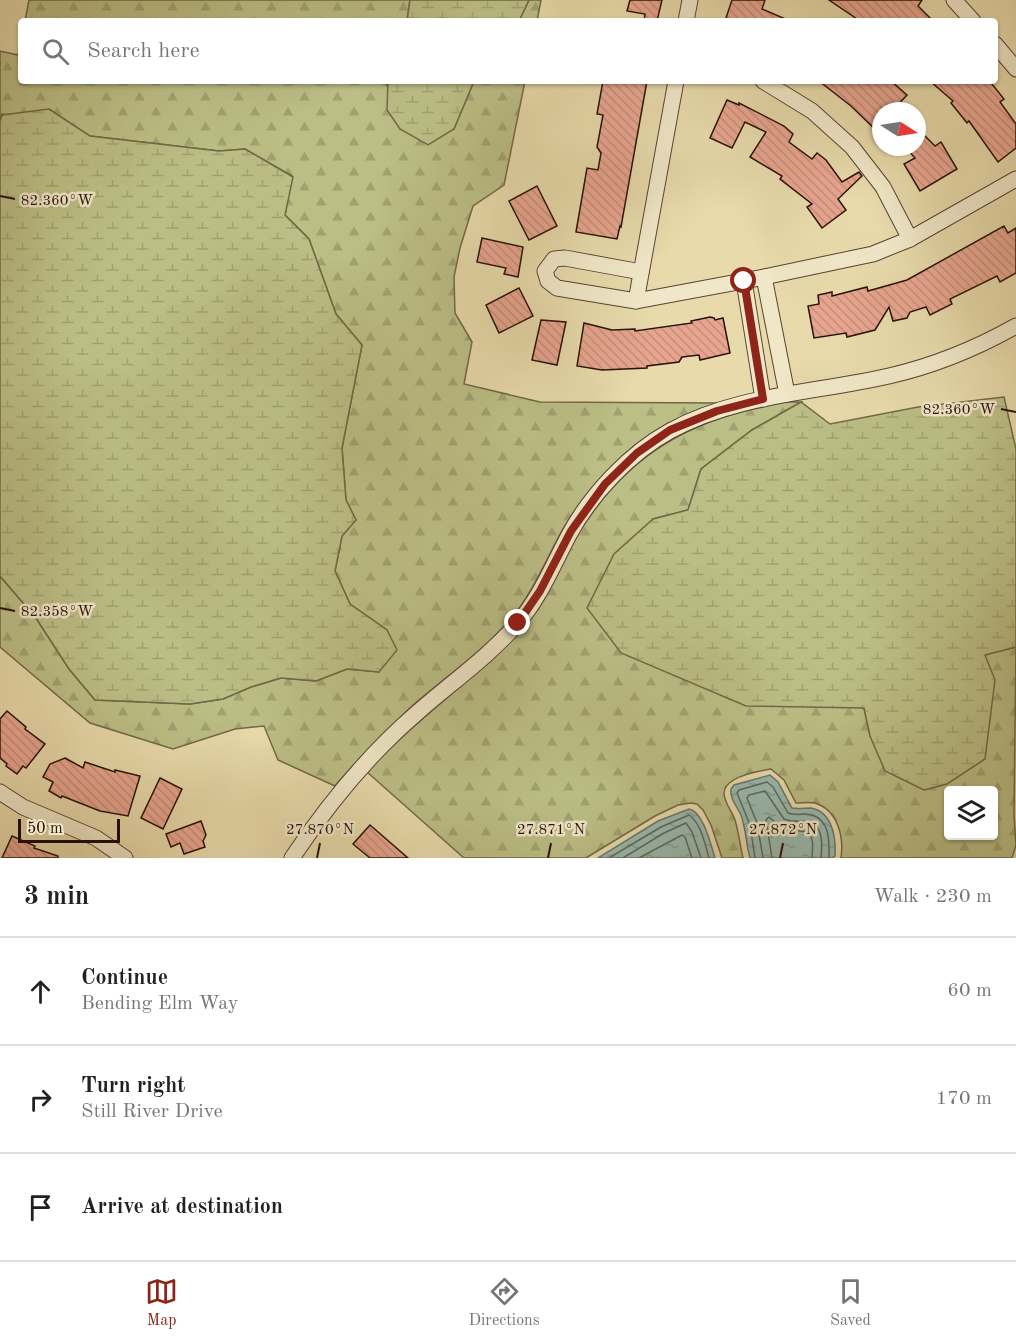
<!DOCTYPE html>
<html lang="en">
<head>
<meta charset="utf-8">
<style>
	:root { --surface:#fff; --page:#f2f2f2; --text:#202124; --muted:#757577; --line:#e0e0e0; --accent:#8f2418 }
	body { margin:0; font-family:"Old Standard TT",serif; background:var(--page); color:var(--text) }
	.controls { position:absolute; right:18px; bottom:18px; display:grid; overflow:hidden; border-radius:6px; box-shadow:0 2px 4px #0004 }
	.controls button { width:54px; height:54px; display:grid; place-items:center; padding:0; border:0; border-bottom:2px solid var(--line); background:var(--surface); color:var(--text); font:30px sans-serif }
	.compass { position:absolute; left:872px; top:102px; width:54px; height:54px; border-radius:50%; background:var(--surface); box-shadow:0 2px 4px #0004; rotate:102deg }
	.scale { position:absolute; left:18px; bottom:15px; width:102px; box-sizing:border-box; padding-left:6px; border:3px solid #281109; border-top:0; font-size:16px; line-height:21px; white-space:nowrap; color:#281109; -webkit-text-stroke:4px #f0e7c8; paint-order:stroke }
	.stop { position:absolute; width:18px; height:18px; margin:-14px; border:4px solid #8f2418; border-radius:50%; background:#fff }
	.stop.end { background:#8f2418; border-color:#fff; box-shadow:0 2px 6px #0008 }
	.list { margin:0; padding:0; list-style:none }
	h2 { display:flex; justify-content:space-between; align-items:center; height:78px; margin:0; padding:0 24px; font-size:26px }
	h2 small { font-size:20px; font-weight:400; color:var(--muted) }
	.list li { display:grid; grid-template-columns:39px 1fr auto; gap:18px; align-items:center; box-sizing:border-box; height:108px; padding:0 24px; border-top:2px solid var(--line) }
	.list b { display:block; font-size:22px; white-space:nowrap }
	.list p { margin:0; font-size:20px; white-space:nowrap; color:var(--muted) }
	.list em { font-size:20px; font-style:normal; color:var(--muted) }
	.icon { flex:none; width:33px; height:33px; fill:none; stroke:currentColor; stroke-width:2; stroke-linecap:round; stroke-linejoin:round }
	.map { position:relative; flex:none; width:1016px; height:858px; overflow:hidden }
	.search { position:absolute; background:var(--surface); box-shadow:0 2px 4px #0004; left:18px; right:18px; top:18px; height:66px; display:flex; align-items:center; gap:15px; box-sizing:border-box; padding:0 21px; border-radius:6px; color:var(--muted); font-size:22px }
	.sheet { height:402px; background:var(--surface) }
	nav { display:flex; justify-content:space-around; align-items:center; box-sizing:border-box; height:84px; border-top:2px solid var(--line); background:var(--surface); font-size:16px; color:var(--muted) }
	nav a { display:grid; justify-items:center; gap:3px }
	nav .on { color:var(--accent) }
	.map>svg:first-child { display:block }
</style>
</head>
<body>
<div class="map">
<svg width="1016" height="858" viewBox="0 0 1016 858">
	<defs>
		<pattern id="forest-firs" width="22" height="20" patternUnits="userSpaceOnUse" patternTransform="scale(1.5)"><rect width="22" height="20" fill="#bbbe85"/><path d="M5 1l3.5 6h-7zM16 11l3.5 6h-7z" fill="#a1a272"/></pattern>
		<pattern id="wetland-marsh" width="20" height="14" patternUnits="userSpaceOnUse" patternTransform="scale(1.5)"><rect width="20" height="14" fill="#bbbe85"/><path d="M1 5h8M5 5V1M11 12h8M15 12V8" fill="none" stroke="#a1a272"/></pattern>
		<pattern id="water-ripples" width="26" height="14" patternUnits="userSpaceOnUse" patternTransform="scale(1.5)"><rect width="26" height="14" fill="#98baaf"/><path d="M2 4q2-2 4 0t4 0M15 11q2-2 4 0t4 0" fill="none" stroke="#839f95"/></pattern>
		<pattern id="building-back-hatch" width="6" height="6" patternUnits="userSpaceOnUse" patternTransform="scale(1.5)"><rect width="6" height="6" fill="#e7a58f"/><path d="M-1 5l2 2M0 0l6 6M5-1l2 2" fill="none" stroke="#c68d7a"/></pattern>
	</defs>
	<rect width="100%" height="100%" fill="#e8daab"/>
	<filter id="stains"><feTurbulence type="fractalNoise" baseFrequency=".00333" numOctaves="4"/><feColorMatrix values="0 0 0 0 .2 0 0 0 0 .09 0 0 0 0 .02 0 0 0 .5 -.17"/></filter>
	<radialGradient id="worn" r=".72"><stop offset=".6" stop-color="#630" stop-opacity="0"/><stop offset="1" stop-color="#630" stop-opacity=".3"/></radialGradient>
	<!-- forest -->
	<g fill="url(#forest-firs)" stroke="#726847" stroke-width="1.5" fill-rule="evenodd">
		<polygon points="29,0 410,0 407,21 25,21"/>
		<polygon points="529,0 541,0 537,21 519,21"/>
		<path d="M 21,43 L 21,81 L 388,81 L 387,86 L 454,129 L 474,81 L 525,81 L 504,185 L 473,206 L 460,248 L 454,277 L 455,313 L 472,342 L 464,384 L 540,402 L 718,403 C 652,422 598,470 563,529 C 546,559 533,593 510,620 C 481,653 444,678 411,707 C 384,732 359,758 335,786 L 278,760 L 264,726 L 235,729 L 173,749 L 90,723 L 0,647 L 0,576 L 36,618 L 69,669 L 95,700 L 190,704 L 223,699 L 251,687 L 281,678 L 316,681 L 347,669 L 379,672 L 387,630 L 350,604 L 335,571 L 342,536 L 356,520 L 346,500 L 342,448 L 362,345 L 336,314 L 309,239 L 285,215 L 292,176 L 245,149 L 219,151 L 90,136 L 2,114 L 0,121 L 0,51 L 18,55 Z"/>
		<path d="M 784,402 L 801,402 L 752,430 L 701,469 L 688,510 L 653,519 L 858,707 L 864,708 L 870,736 L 985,655 L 1016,647 L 1014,815 L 1016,845 L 1012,858 L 841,858 C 844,837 838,810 815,803 C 809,802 802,803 796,803 L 784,780 L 771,769 C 758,771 723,777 724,794 C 725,804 732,811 735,820 C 739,833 740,846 743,858 L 722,858 L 711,825 L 703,810 L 697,804 L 691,803 L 678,805 L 655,816 L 586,858 L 464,858 L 367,772 C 414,720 473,681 521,630 C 547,604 559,567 577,536 C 626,454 691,419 784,402 ZM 948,790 L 994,790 L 994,836 L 948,836 Z"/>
	</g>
	<!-- wetland -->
	<g fill="url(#wetland-marsh)" stroke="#726847" stroke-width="1.5">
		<polygon points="410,0 529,0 519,21 407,21"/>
		<polygon points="388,81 474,81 454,129 428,145 400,129 387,110"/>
		<polygon points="49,109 90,136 219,151 245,149 293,177 285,215 309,239 336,314 362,345 342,448 346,500 356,520 342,536 335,571 350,604 387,630 397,650 379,672 347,669 316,681 281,678 251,687 223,699 190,704 95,700 69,669 36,618 0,576 0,121 2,115"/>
		<polygon points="1004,397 1016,449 1016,647 985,655 995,680 985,759 947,784 924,790 885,771 870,736 864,708 746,706 621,653 587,608 614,554 653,519 688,510 701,469 752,430 801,402 830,424 918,407"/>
	</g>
	<!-- water -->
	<g fill="url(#water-ripples)" stroke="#6b766d" stroke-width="1.5">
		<path d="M 770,775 L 778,782 L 792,808 C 798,809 805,808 811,808 C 833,812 836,839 835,856 L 832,858 L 750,858 C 746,844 746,829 741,815 C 737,806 730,800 731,789 L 734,785 Z"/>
		<path d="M 689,809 C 703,811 711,845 715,858 L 598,858 L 658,821 Z"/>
	</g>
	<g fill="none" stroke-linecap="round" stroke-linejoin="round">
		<!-- shore -->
		<g stroke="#60665c" stroke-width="1.5">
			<path d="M 609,858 L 661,827 L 689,815 C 701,823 705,844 709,858"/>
			<polyline points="623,858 664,833 686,823 692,832 701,858"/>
			<polyline points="639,858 682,835 685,837 692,858"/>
			<path d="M 755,858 L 750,825 L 737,793 L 739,790 L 767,782 L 773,787 L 788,813 C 796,816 804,813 812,815 C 831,821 829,843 829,858"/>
			<path d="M 763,858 L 757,823 L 747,798 L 749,795 L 765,791 L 784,819 C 793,823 801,820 809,822 C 824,825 822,847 821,858"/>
			<path d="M 772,858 L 766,820 L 769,817 L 783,829 L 808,832 C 815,840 812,849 812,858"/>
		</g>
	</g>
	<!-- building -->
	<g fill="url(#building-back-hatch)" stroke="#281109" stroke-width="1.5">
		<polygon points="630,0 662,0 657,21 644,21 645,14 627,11"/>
		<polygon points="732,0 765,0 762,9 790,21 725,21"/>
		<polygon points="829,0 922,0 918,6 933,21 860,21"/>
		<polygon points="603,81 647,81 621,227 620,226 617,239 576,232 587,168 598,170 601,153 597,147 603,115 597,114"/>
		<polygon points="819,81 891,81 907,95 892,111 881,111 881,135 851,106"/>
		<polygon points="930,81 987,81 992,84 1004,99 1000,102 1016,124 1016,148 998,162 969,121 967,123 951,103 953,101"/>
		<polygon points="727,100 739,105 739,103 784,126 793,134 789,142 812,159 817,153 826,160 842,182 859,172 862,176 838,199 846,210 822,228 807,207 812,204 780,179 782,176 750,157 766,132 745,122 732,148 710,138"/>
		<polygon points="917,128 935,146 941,142 957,169 920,191 904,164 915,158 905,147 917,147"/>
		<polygon points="537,186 557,226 529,240 509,201"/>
		<polygon points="1004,226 1008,233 1016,228 1016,273 1000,282 997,276 950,299 952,304 930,315 926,307 910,312 907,318 893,321 889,307 875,330 847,337 846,333 814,338 808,306 819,304 818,295 832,292 832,296 867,287 868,291 907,280"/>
		<polygon points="482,238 523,247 518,277 504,274 506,268 477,262"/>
		<polygon points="519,288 533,316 499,333 486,305"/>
		<polygon points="710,317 714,318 715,320 723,318 730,353 700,360 699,355 682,357 679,362 647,366 647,368 602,370 577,366 584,323 612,330 635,329 635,331 692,323 691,321"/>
		<polygon points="541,320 566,322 557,365 532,360"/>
		<polygon points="7,711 26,727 25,729 45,744 26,768 23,766 17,774 6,766 7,764 0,758 0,719"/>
		<polygon points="65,758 83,768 85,762 115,772 115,770 140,776 128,816 100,811 62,796 61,798 49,791 53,782 43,777 50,764"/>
		<polygon points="160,778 182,789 163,829 141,818"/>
		<polygon points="201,821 206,835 203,841 205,847 184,854 180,843 171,847 166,834"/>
		<polygon points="370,825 408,858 370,858 353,844"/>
		<polygon points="12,836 35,846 34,848 58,856 58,858 2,858"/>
	</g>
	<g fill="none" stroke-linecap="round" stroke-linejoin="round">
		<defs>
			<g id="minor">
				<polyline points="954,0 973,21"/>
				<polyline points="686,21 690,0"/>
				<polyline points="995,44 1016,69"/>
				<polyline points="763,81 812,111 852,147 883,187 910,239"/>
				<polyline points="641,272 565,258 554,259 545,271 548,281 557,288 636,301 764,277 873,254 910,239 1016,179"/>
				<polyline points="764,277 787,394"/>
				<polyline points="744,281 763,399"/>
				<polyline points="636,301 676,81"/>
				<polyline points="0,792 23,807 96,838 125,858"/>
				<path d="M 292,858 C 328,804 369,754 418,712 C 451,683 488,657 517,624 C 540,598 553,565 569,535 C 591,494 630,453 670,431 C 737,394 816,393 889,376 C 933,366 977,348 1016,326"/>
			</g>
		</defs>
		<!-- minor casing -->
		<use href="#minor" stroke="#584332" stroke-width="17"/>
		<!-- minor -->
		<use href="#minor" stroke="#f0e7c8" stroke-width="15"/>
	</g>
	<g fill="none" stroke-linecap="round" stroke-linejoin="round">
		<!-- route -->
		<polyline stroke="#8f2418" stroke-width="8" points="518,623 540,591 571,531 605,484 637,453 670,430 717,411 763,399 744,281"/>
	</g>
	<!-- ticks -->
	<path fill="none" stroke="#281109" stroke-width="2" d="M 0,196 L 15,199M 1001,409 L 1016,412M 0,608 L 15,611M 317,858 L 320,843M 548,858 L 551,843M 780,858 L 783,843"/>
	<g font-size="15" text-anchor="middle" fill="#281109" stroke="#f0e7c8" stroke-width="5" stroke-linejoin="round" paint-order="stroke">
		<text x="57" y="205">82.360°W</text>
		<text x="959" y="414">82.360°W</text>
		<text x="57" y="616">82.358°W</text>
		<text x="320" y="834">27.870°N</text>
		<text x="551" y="834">27.871°N</text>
		<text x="783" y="834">27.872°N</text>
	</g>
	<rect width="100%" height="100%" filter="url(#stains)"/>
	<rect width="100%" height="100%" fill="url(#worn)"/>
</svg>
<div class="controls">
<button><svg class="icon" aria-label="layers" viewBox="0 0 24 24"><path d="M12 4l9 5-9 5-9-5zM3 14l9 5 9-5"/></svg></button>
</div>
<svg class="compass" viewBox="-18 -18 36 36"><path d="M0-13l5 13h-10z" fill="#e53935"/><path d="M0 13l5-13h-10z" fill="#757577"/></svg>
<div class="scale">50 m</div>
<div class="stop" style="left:744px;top:281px"></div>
<div class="stop end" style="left:518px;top:623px"></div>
<div class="search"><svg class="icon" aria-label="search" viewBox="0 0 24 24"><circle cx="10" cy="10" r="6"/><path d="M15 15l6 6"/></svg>Search here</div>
</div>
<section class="sheet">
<h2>3 min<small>Walk · 230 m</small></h2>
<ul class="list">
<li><svg class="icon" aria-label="ahead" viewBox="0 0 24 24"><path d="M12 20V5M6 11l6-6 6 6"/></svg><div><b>Continue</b><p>Bending Elm Way</p></div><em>60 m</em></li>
<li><svg class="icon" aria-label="right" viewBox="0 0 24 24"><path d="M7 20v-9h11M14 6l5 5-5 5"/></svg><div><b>Turn right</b><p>Still River Drive</p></div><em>170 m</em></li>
<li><svg class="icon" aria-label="arrive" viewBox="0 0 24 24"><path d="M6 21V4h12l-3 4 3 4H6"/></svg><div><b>Arrive at destination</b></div></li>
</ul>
</section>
<nav>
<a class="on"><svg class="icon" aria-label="map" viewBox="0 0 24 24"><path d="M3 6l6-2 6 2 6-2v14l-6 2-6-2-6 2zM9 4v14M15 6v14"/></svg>Map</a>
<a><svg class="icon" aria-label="directions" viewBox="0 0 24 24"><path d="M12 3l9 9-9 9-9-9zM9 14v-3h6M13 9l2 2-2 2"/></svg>Directions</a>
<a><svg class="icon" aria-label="saved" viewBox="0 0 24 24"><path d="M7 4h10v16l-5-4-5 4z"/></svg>Saved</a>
</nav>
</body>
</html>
